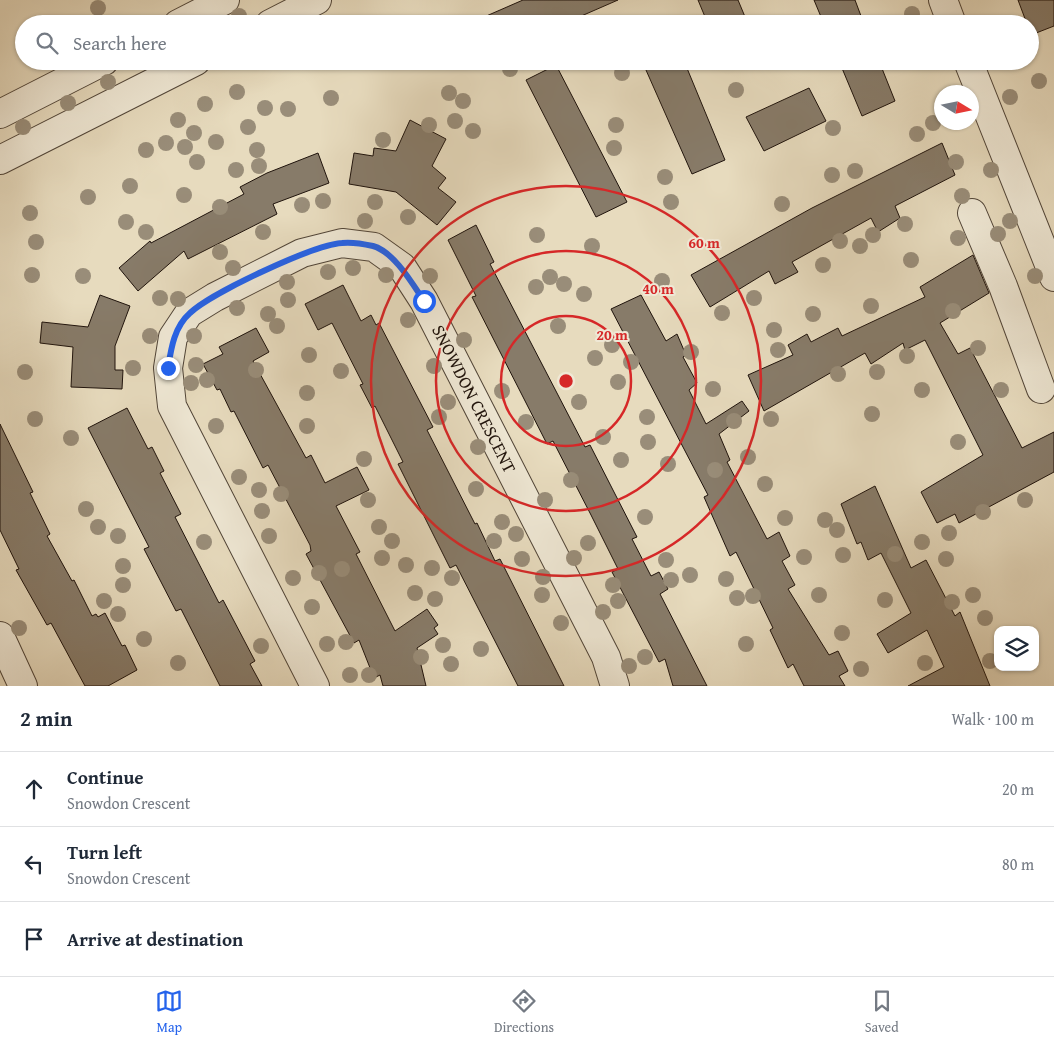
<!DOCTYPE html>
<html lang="en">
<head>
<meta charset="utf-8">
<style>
	:root { --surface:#fff; --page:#f6f6f7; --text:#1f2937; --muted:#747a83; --line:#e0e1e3; --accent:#2563eb }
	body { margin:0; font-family:"Gentium Book Plus",serif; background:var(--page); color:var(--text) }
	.controls { position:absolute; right:15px; bottom:15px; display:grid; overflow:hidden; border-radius:10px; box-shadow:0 1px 4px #0004 }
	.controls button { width:45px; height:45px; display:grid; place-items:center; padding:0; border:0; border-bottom:1px solid var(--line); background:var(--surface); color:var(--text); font:25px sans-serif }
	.compass { position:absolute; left:934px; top:85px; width:45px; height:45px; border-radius:50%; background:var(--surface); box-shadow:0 1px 4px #0004; rotate:100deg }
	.stop { position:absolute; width:15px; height:15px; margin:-11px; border:4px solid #2563eb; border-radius:50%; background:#fff }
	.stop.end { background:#2563eb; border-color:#fff; box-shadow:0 1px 5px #0008 }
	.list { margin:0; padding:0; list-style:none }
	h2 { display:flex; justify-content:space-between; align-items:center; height:65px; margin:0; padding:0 20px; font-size:21px }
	h2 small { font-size:16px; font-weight:400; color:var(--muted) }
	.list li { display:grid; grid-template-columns:32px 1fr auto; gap:15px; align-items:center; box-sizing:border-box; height:75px; padding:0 20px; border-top:1px solid var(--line) }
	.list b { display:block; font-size:19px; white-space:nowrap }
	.list p { margin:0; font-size:16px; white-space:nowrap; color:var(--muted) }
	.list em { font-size:16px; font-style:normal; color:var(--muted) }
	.icon { flex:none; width:28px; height:28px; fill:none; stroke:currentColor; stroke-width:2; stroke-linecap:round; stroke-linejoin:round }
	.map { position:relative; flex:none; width:1054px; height:686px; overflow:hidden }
	.search { position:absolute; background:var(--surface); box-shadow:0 1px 4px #0004; left:15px; right:15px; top:15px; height:55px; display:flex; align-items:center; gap:12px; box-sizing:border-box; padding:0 18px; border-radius:28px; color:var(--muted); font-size:19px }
	.sheet { height:290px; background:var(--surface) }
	nav { display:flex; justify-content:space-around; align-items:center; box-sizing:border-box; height:70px; border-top:1px solid var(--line); background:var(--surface); font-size:14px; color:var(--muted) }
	nav a { display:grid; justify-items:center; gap:2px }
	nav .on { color:var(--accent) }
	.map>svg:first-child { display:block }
</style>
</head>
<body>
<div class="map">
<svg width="1054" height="686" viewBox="0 0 1054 686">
	<rect width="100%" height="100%" fill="#e7dbbe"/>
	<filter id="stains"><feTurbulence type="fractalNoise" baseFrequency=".004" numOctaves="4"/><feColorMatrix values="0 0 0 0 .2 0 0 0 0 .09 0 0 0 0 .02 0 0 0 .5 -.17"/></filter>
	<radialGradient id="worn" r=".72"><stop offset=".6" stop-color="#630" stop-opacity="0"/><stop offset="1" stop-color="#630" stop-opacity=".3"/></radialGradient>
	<!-- building -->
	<g fill="#877b69" stroke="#1f130c">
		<polygon points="523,0 618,0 563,24 468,24"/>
		<polygon points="698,0 738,0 748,24 708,24"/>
		<polygon points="814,0 855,0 864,24 824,24"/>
		<polygon points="1018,0 1054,0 1054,26 1031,35 1030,24 1027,24"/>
		<polygon points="642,61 684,61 725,160 692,174"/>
		<polygon points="839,61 879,61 895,101 862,116"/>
		<polygon points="556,65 627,202 596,217 526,80"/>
		<polygon points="809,88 826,121 764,151 746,117"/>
		<polygon points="410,120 446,139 432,166 446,178 438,188 456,202 437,225 396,192 349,184 354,153 373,156 374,148 396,151"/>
		<polygon points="942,143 955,175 895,206 900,218 878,232 871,218 792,262 798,272 775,284 769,271 710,307 691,275 812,208"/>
		<polygon points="318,153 329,183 273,204 277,214 188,259 184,251 138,291 119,268 150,241 151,243 244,194 240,187 267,173"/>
		<polygon points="476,225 494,262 490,264 585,447 590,445 637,537 632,539 651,576 659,572 668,589 660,594 707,686 673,686 665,659 659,662 612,572 618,569 591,515 553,441 547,444 472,297 476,296 448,240"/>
		<polygon points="973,255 989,293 940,323 958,354 970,348 1022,448 1054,432 1054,472 959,523 955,514 937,523 921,492 983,455 925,340 905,350 903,343 871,364 865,353 764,411 748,375 793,355 788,345 807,334 811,342 838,328 842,336 925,297 920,287"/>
		<polygon points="343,285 361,321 371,315 376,325 379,323 433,427 427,430 475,524 477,523 495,561 500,559 564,686 518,686 456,565 450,568 398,464 403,462 375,406 372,408 360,385 363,384 332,323 318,330 305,304"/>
		<polygon points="100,295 130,306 115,346 115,370 123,370 122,389 71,387 73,347 40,343 42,322 88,327"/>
		<polygon points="641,295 666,341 677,334 686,355 683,357 697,383 689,390 706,424 742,401 749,411 719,434 730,460 727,462 767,539 779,532 790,556 782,561 795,585 788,589 829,655 838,651 848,671 839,676 845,686 804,686 793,664 788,668 770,630 773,628 736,552 730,556 704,497 708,495 611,309"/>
		<polygon points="256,328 269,352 253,361 306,458 311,455 325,483 357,467 369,490 336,506 360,552 356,554 395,631 427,609 438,625 434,628 438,634 417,648 426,686 383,686 380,675 374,678 359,640 354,643 306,554 311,551 310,545 268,465 263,468 234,411 231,412 220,389 217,390 203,364 223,354 219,347"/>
		<polygon points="127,408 148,449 152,447 164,471 160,473 181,514 175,517 219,603 223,600 255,661 250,664 262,686 220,686 181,609 176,611 144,549 149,547 88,428"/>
		<polygon points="0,424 33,492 30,493 50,534 47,536 72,581 74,580 92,616 96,614 98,617 105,613 122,646 125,645 137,670 108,686 85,686 51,623 47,625 16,570 19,569 0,530"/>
		<polygon points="875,486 911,568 926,560 955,616 960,612 990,686 908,686 944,667 927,630 888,653 877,634 911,613 881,553 868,560 861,542 857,544 841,504"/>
	</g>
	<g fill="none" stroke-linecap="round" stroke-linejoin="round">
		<defs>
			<g id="minor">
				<polyline points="943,0 952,24"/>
				<polyline points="178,24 225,0"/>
				<polyline points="270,24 317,0"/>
				<polyline points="968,61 1054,277"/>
				<polyline points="0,114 104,61"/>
				<polyline points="0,160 196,61"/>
				<polyline points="972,213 1003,286 1041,389"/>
				<polyline points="0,636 23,686"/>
				<polyline points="315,686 172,406 168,368 173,337 189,313 215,297 302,253 342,243 374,247 402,267 424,301 606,657 615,686"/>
			</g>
		</defs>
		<!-- minor casing -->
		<use href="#minor" stroke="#514538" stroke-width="30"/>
		<!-- minor -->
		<use href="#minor" stroke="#efe8d5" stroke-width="28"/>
	</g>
	<!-- trees -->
	<g fill="#998d79">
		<circle cx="98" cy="8" r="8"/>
		<circle cx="912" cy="14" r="8"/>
		<circle cx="239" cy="16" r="8"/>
		<circle cx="510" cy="69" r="8"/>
		<circle cx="622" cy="73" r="8"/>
		<circle cx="1039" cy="81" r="8"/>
		<circle cx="108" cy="82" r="8"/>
		<circle cx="736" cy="90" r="8"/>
		<circle cx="237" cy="92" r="8"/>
		<circle cx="449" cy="93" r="8"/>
		<circle cx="1010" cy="97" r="8"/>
		<circle cx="331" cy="98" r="8"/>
		<circle cx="463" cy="101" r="8"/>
		<circle cx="68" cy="103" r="8"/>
		<circle cx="205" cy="104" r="8"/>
		<circle cx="265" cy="108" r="8"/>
		<circle cx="288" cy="109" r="8"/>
		<circle cx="178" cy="120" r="8"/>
		<circle cx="455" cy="121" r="8"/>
		<circle cx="933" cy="123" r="8"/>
		<circle cx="429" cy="125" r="8"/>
		<circle cx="616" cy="125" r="8"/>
		<circle cx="23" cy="127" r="8"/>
		<circle cx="248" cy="127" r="8"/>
		<circle cx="833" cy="128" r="8"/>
		<circle cx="473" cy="131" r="8"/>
		<circle cx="194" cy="133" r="8"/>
		<circle cx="917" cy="134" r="8"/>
		<circle cx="383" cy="140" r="8"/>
		<circle cx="216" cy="142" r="8"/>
		<circle cx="166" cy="143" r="8"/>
		<circle cx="185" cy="147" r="8"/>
		<circle cx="614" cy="148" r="8"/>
		<circle cx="146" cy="150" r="8"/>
		<circle cx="257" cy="150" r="8"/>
		<circle cx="197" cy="162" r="8"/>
		<circle cx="956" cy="162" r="8"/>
		<circle cx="259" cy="166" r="8"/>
		<circle cx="236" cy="170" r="8"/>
		<circle cx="991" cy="170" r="8"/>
		<circle cx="855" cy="171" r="8"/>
		<circle cx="832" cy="175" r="8"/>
		<circle cx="665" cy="177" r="8"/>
		<circle cx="130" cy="186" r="8"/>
		<circle cx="184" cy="195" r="8"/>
		<circle cx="962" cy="196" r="8"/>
		<circle cx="88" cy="197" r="8"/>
		<circle cx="323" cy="201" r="8"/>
		<circle cx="375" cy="202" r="8"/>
		<circle cx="671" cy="202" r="8"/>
		<circle cx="782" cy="204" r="8"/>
		<circle cx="302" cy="205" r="8"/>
		<circle cx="220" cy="207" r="8"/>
		<circle cx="30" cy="213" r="8"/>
		<circle cx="408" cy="217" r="8"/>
		<circle cx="365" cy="221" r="8"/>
		<circle cx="1010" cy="221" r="8"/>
		<circle cx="126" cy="222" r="8"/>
		<circle cx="905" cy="224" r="8"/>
		<circle cx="146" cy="232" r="8"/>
		<circle cx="263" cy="232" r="8"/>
		<circle cx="998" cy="234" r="8"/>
		<circle cx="537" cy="235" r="8"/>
		<circle cx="873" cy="235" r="8"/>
		<circle cx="958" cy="238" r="8"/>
		<circle cx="840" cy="241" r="8"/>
		<circle cx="36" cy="242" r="8"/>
		<circle cx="592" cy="246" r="8"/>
		<circle cx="860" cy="246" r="8"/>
		<circle cx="220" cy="252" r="8"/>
		<circle cx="911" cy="260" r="8"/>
		<circle cx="823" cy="265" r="8"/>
		<circle cx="233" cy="268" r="8"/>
		<circle cx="353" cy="268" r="8"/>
		<circle cx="328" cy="272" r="8"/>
		<circle cx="32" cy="275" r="8"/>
		<circle cx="386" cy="275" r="8"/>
		<circle cx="83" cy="276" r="8"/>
		<circle cx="430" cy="276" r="8"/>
		<circle cx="1035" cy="276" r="8"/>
		<circle cx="550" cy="277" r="8"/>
		<circle cx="662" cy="281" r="8"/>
		<circle cx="287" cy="282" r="8"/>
		<circle cx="564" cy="284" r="8"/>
		<circle cx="536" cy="287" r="8"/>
		<circle cx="584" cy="294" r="8"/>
		<circle cx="160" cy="298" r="8"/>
		<circle cx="754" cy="298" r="8"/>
		<circle cx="178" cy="299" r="8"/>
		<circle cx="288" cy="300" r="8"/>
		<circle cx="871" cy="306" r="8"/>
		<circle cx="237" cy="308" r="8"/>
		<circle cx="953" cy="311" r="8"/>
		<circle cx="722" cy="313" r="8"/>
		<circle cx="268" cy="314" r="8"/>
		<circle cx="813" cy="314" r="8"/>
		<circle cx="408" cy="320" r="8"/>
		<circle cx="277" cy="326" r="8"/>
		<circle cx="558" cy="326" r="8"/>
		<circle cx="774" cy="330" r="8"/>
		<circle cx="150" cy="336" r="8"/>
		<circle cx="194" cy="336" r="8"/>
		<circle cx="464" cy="340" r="8"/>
		<circle cx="612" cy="345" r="8"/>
		<circle cx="978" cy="348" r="8"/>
		<circle cx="778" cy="350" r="8"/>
		<circle cx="691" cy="352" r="8"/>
		<circle cx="309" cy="355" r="8"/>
		<circle cx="907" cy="356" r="8"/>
		<circle cx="595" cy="358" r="8"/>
		<circle cx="631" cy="362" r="8"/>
		<circle cx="196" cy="365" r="8"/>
		<circle cx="434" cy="366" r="8"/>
		<circle cx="133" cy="368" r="8"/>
		<circle cx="256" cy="370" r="8"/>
		<circle cx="341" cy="371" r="8"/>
		<circle cx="25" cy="372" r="8"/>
		<circle cx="877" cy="372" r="8"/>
		<circle cx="838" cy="374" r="8"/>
		<circle cx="207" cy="380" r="8"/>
		<circle cx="618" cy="382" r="8"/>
		<circle cx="191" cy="383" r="8"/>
		<circle cx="713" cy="389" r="8"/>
		<circle cx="922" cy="390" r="8"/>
		<circle cx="1001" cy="390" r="8"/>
		<circle cx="502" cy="391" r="8"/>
		<circle cx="307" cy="393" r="8"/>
		<circle cx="448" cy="402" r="8"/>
		<circle cx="579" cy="402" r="8"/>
		<circle cx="872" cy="414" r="8"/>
		<circle cx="439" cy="417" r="8"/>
		<circle cx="647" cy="417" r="8"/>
		<circle cx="35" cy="419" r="8"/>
		<circle cx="771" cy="419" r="8"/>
		<circle cx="734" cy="421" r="8"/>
		<circle cx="526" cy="422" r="8"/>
		<circle cx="216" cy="426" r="8"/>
		<circle cx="307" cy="426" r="8"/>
		<circle cx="603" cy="437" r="8"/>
		<circle cx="71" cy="438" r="8"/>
		<circle cx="648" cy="442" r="8"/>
		<circle cx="958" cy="442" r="8"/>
		<circle cx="478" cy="447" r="8"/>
		<circle cx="748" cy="457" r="8"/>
		<circle cx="364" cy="459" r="8"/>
		<circle cx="621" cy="460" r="8"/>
		<circle cx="668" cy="464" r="8"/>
		<circle cx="715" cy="470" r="8"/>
		<circle cx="239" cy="477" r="8"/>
		<circle cx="571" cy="480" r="8"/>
		<circle cx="765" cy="484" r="8"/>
		<circle cx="476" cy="489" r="8"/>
		<circle cx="259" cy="490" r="8"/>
		<circle cx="281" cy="494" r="8"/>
		<circle cx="368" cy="500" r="8"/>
		<circle cx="545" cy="500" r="8"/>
		<circle cx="1025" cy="500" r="8"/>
		<circle cx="86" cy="509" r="8"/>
		<circle cx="262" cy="511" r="8"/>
		<circle cx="983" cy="512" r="8"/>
		<circle cx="645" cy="517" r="8"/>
		<circle cx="785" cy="518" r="8"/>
		<circle cx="825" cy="520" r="8"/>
		<circle cx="502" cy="522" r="8"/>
		<circle cx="98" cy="527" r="8"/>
		<circle cx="379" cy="527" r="8"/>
		<circle cx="837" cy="530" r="8"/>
		<circle cx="949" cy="533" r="8"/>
		<circle cx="516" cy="534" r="8"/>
		<circle cx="118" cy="536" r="8"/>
		<circle cx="269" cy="536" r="8"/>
		<circle cx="392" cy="541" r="8"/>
		<circle cx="494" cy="541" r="8"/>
		<circle cx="204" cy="542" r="8"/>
		<circle cx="922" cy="542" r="8"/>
		<circle cx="588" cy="543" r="8"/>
		<circle cx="895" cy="554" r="8"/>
		<circle cx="843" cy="555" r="8"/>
		<circle cx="804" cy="557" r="8"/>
		<circle cx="382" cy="558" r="8"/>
		<circle cx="574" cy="558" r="8"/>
		<circle cx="522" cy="559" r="8"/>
		<circle cx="946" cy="559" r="8"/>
		<circle cx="666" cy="560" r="8"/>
		<circle cx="406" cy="565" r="8"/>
		<circle cx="123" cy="566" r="8"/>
		<circle cx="432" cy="568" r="8"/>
		<circle cx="342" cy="569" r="8"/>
		<circle cx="319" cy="573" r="8"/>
		<circle cx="690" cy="575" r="8"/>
		<circle cx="543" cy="577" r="8"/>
		<circle cx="293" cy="578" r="8"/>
		<circle cx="452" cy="578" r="8"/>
		<circle cx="726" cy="579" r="8"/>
		<circle cx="671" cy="580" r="8"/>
		<circle cx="123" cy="585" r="8"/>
		<circle cx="613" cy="585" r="8"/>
		<circle cx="415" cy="593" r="8"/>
		<circle cx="542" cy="595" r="8"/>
		<circle cx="819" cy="595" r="8"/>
		<circle cx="973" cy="595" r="8"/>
		<circle cx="753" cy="596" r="8"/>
		<circle cx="737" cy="598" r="8"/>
		<circle cx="435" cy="599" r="8"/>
		<circle cx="885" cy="600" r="8"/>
		<circle cx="104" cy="601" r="8"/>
		<circle cx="618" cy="601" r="8"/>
		<circle cx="952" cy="602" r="8"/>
		<circle cx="312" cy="607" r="8"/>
		<circle cx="603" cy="612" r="8"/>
		<circle cx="118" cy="614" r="8"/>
		<circle cx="985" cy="618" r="8"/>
		<circle cx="561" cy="623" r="8"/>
		<circle cx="19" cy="628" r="8"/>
		<circle cx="842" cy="633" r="8"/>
		<circle cx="144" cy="639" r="8"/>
		<circle cx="346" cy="642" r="8"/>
		<circle cx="327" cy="644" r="8"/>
		<circle cx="746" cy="644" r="8"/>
		<circle cx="443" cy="645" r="8"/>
		<circle cx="261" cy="646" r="8"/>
		<circle cx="481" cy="649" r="8"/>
		<circle cx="421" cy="657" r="8"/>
		<circle cx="645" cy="657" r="8"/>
		<circle cx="990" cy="661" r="8"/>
		<circle cx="178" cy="663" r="8"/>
		<circle cx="925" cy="663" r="8"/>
		<circle cx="451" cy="664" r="8"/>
		<circle cx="629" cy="666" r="8"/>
		<circle cx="861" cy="669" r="8"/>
		<circle cx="350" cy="675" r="8"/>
		<circle cx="369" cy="675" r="8"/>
	</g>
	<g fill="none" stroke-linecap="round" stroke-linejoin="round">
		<!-- route -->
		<path stroke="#2563eb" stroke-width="6" d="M 168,368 C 171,349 174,327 190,313 C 211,293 313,245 342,243 C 351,242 364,244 373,246 C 394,252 412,283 424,301"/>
	</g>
	<!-- distance rings -->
	<g fill="none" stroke="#d62828" stroke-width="2.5">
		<circle cx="566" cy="381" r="65"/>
		<circle cx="566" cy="381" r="130"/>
		<circle cx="566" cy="381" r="195"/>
	</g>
	<g text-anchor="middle" stroke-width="4" stroke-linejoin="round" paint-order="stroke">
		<!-- street labels -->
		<g font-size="18" fill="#1f130c" stroke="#efe8d5">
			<text transform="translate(474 399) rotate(63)" y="6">SNOWDON CRESCENT</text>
		</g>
	</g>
	<circle cx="566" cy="381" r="8" fill="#d62828" stroke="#efe8d5" stroke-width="2.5"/>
	<g font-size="15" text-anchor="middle" font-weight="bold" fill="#d62828" stroke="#efe8d5" stroke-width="4" stroke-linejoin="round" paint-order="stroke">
		<text x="704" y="248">60 m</text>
		<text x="658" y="294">40 m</text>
		<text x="612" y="340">20 m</text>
	</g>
	<rect width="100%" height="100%" filter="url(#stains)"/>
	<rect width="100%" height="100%" fill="url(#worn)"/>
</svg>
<div class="controls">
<button><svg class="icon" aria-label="layers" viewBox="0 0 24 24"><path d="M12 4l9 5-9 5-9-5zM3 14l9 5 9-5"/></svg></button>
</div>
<svg class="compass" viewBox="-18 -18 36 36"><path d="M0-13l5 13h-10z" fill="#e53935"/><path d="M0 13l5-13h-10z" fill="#747a83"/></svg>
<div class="stop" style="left:424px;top:301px"></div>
<div class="stop end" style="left:168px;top:368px"></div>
<div class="search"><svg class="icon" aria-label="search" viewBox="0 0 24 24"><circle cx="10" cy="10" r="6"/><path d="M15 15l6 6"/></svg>Search here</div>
</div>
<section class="sheet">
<h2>2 min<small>Walk · 100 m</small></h2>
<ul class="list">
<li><svg class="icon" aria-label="ahead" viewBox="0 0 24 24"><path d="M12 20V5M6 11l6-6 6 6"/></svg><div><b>Continue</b><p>Snowdon Crescent</p></div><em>20 m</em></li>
<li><svg class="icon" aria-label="left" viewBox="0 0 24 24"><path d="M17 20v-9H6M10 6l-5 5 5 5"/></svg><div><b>Turn left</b><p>Snowdon Crescent</p></div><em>80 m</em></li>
<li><svg class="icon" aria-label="arrive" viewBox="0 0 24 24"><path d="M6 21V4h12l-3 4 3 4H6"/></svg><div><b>Arrive at destination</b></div></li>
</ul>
</section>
<nav>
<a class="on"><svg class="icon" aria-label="map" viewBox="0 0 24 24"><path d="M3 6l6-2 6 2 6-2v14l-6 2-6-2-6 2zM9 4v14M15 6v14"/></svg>Map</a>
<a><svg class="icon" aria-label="directions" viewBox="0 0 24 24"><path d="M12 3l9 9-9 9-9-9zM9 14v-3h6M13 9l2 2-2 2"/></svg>Directions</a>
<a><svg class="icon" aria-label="saved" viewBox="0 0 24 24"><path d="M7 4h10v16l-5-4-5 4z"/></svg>Saved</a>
</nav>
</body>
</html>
